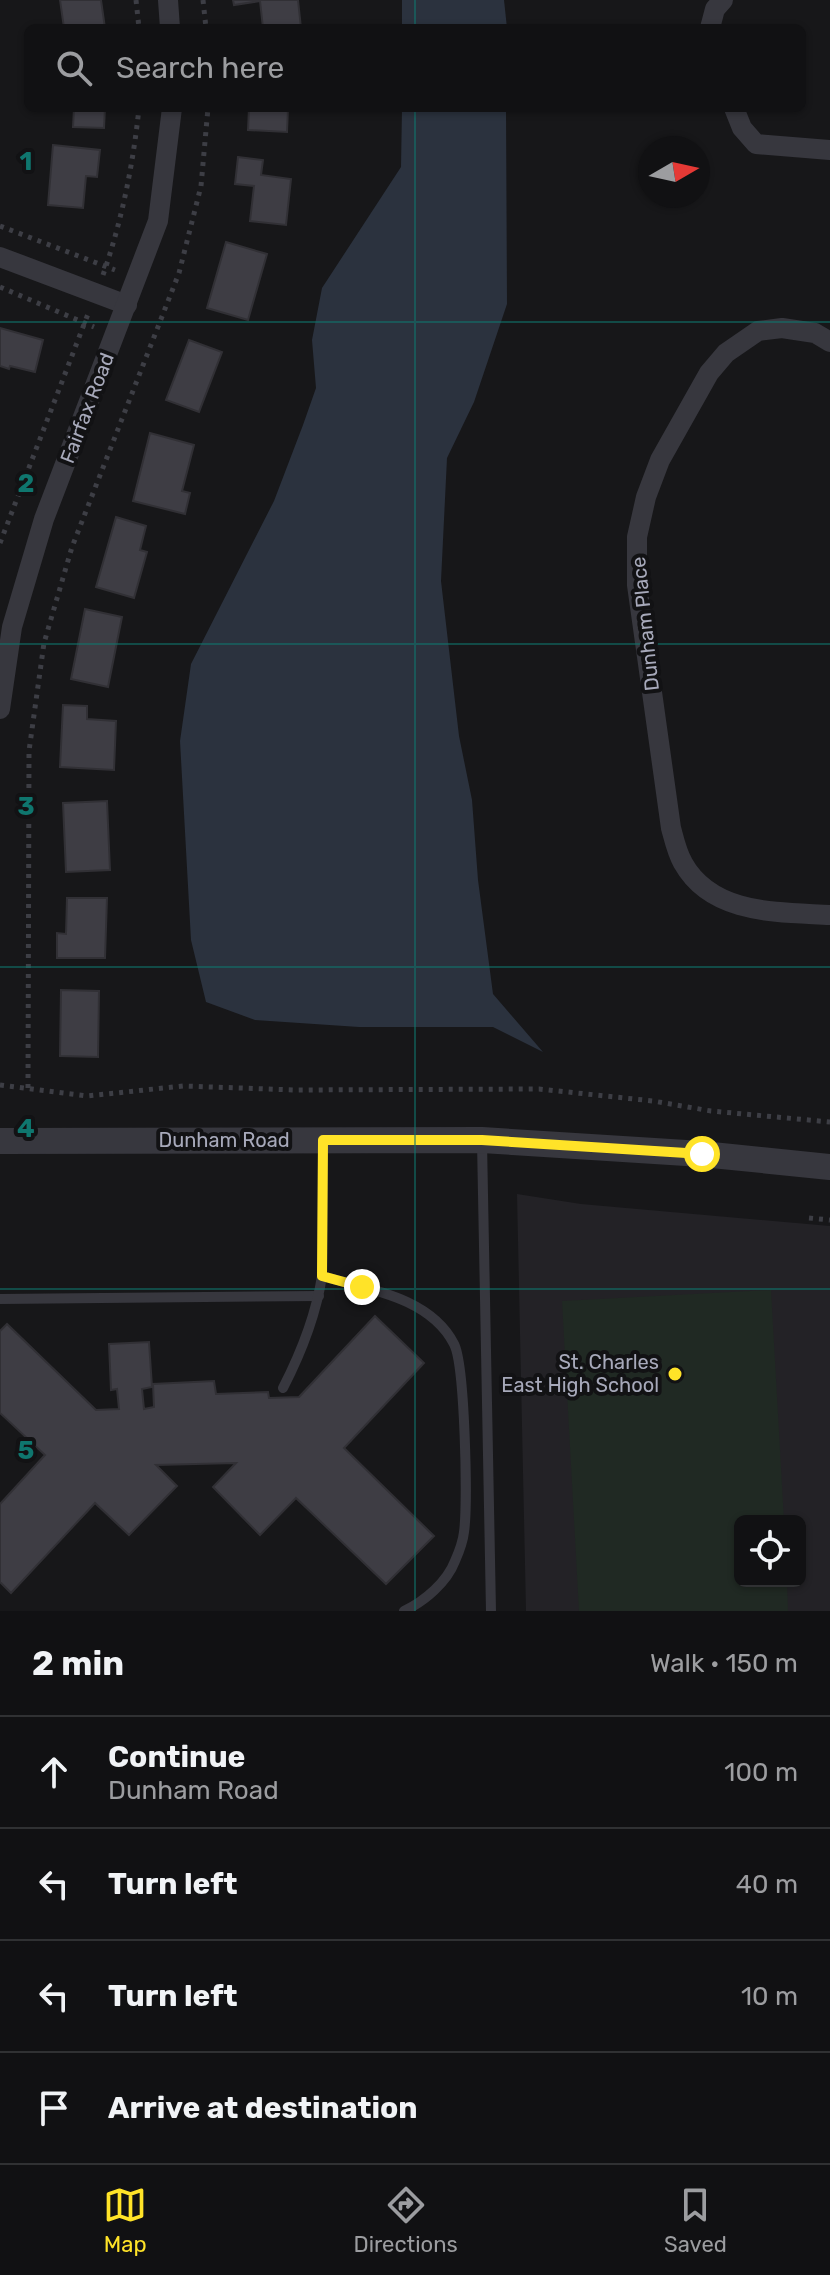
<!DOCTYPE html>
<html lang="en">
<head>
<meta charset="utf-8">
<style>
	:root { --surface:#111113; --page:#1e1f21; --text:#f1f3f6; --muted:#9c9da0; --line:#303133; --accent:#ffe328 }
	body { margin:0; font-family:Rubik,sans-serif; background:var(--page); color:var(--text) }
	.controls { position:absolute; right:24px; bottom:24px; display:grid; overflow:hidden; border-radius:12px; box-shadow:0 2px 6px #0004 }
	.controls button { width:72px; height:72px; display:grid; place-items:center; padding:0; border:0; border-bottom:2px solid var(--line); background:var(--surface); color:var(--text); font:40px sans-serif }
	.compass { position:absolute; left:638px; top:136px; width:72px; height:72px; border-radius:50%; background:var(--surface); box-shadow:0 2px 6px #0004; rotate:81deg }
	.stop { position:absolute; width:24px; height:24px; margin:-18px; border:6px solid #ffe328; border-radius:50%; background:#fff }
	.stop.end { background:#ffe328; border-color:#fff; box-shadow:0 2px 8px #0008 }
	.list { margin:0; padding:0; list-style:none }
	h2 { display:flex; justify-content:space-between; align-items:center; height:104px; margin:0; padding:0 32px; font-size:34px }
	h2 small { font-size:26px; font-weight:400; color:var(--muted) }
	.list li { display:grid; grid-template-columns:52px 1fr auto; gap:24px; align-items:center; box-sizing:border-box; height:112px; padding:0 32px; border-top:2px solid var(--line) }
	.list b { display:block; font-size:30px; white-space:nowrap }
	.list p { margin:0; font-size:26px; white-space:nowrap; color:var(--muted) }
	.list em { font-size:26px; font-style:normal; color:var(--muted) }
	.icon { flex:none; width:44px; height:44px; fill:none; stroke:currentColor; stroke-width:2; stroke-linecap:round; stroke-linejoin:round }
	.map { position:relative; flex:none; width:830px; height:1611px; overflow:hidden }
	.search { position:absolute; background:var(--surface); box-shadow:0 2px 6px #0004; left:24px; right:24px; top:24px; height:88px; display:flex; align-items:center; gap:20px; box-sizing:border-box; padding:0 28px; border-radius:12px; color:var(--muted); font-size:30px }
	.sheet { height:552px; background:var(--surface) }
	nav { display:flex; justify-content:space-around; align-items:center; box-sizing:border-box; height:112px; border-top:2px solid var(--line); background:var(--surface); font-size:22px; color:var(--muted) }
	nav a { display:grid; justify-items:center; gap:4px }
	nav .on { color:var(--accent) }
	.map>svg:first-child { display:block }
</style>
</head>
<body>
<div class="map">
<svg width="830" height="1611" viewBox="0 0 830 1611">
	<rect width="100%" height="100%" fill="#171719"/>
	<!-- built -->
	<path fill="#232226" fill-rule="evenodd" d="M 517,1194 L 581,1204 L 830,1226 L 830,1611 L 526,1611 ZM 740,1521 L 800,1521 L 800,1581 L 740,1581 Z"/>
	<!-- green -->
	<polygon fill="#202923" points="771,1290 784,1521 740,1521 740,1581 787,1581 788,1611 579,1611 562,1301"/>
	<!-- water -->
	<g fill="#2b323e">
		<polygon points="402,0 504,0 507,28 402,28"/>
		<polygon points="402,108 506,108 507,304 474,402 447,458 441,581 459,736 472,800 478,880 493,994 543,1052 493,1027 359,1027 255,1020 206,1002 191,940 180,741 191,664 274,501 303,425 316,388 312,340 322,288 401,167"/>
	</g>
	<!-- building -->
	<g fill="#3e3d44" stroke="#313035" stroke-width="2">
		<polygon points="60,0 101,0 105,28 64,28"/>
		<polygon points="233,0 298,0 301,28 263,28 260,1 234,5"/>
		<polygon points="74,108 105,108 104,128 73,127"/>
		<polygon points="249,108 288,108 287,132 248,130"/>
		<polygon points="53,145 100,150 97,177 86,176 83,208 48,205"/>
		<polygon points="238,157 263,160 261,175 291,179 286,225 250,221 254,186 235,184"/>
		<polygon points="226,242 267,254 248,320 207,308"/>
		<polygon points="0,328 43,340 35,372 10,366 9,369 0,366"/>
		<polygon points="189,340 222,352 199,412 166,400"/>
		<polygon points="150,433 194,445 182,491 190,493 185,514 133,501"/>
		<polygon points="116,517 146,526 140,550 147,552 134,598 96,587"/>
		<polygon points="85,609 122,617 108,687 71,679"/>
		<polygon points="63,705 87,706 87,719 116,721 114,770 60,767"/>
		<polygon points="107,801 110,870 66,872 63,803"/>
		<polygon points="67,898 107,898 105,958 57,958 57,933 66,934"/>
		<polygon points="61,990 99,991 98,1057 60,1056"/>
		<polygon points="375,1316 424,1363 344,1448 434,1536 386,1584 296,1498 260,1535 213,1487 236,1463 156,1465 177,1486 129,1535 95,1503 11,1593 0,1582 0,1504 45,1455 0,1413 0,1331 7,1324 96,1410 119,1409 117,1389 111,1390 109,1344 149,1342 152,1387 142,1389 144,1409 154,1407 153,1384 214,1381 216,1394 268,1392 269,1398 299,1397"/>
	</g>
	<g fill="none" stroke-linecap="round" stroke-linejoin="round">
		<!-- path -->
		<g stroke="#3d3e45" stroke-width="5" stroke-dasharray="4 6" stroke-linecap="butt">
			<polyline points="136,0 139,28"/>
			<polyline points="203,0 206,28"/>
			<polyline points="0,226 115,270"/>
			<path d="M 103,275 C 122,220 133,165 139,108"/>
			<polyline points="0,287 94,327"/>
			<polyline points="0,543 88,314"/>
			<polyline points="0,1085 87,1096 183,1086 296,1090 539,1089 653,1101 711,1111 830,1122"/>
			<polyline points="28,1088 29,751 44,643 72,547 179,273 201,186 208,108"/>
			<polyline points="809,1218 830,1220"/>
		</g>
		<!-- service -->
		<g stroke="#37373e" stroke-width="10">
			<polyline points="482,1142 491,1611"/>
			<path d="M 322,1276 C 367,1289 430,1297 454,1344 C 465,1365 468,1504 464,1532 C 463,1541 459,1552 455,1561 C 447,1582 425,1601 404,1611"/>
			<polyline points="0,1299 319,1296"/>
			<path d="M 283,1388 C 301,1353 316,1315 322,1276 L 323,1142"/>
		</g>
		<!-- minor -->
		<g stroke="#37373e" stroke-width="20">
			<polyline points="168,0 170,28"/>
			<polyline points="710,28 715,9 723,0"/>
			<polyline points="734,108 742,128 756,144 830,150"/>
			<polyline points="0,257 127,305"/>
			<path d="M 830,342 L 815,333 L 782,328 L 758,331 L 726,353 L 709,373 L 660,460 L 646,497 L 637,537 L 637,585 L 671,828 C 674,839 677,853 683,863 C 712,915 778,912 830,915"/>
			<polyline points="0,709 12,627 44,519 158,221 172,108"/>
		</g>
		<!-- tertiary -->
		<polyline stroke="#37373e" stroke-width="26" points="0,1141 482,1140 702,1154 830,1167"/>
	</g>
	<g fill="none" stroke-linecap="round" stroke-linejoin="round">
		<!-- route -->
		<polyline stroke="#ffe328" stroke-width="10" points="362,1287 322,1276 323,1140 482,1140 702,1154"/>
	</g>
	<!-- grid -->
	<path fill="none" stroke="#0f766e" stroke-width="2" stroke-opacity="0.55" d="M 415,0 L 415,28M 415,108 L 415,1611M 0,322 L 830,322M 0,644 L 830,644M 0,967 L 830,967M 0,1289 L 830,1289"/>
	<!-- markers -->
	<circle fill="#ffe328" stroke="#121214" stroke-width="3" cx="675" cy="1374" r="8"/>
	<g text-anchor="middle" stroke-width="8" stroke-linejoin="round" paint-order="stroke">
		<!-- street labels -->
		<g font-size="20" fill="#a7a9ba" stroke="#121214">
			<text transform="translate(87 408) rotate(-69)" y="7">Fairfax Road</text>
			<text transform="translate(645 624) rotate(-96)" y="7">Dunham Place</text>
			<text x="224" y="1147">Dunham Road</text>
		</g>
		<!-- poi labels -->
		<g font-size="20" fill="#a7a9ba" stroke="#121214" text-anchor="end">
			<text x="659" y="1369">St. Charles<tspan x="659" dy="23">East High School</tspan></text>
		</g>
	</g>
	<g font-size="26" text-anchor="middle" font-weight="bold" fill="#0f766e" stroke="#121214" stroke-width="8" stroke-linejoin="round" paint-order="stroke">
		<text x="26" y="170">1</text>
		<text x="26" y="492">2</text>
		<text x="26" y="815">3</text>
		<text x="26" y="1137">4</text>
		<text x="26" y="1459">5</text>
	</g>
</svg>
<div class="controls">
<button><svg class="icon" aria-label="locate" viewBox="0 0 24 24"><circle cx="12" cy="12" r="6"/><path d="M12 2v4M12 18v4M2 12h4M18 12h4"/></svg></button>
</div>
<svg class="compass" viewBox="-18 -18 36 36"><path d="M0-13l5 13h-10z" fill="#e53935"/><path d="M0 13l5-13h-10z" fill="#9c9da0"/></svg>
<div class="stop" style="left:702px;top:1154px"></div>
<div class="stop end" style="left:362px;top:1287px"></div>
<div class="search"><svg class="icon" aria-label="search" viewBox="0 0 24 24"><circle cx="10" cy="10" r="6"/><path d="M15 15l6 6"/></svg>Search here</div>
</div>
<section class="sheet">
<h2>2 min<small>Walk · 150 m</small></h2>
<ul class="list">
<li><svg class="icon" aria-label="ahead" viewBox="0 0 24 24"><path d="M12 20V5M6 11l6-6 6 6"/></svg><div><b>Continue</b><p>Dunham Road</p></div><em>100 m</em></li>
<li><svg class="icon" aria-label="left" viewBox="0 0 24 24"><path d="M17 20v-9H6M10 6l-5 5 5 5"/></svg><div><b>Turn left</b></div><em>40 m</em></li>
<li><svg class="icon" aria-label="left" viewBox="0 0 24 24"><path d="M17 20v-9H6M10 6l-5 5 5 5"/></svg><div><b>Turn left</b></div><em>10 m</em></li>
<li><svg class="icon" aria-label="arrive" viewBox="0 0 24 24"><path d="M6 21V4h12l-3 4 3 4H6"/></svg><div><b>Arrive at destination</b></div></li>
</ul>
</section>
<nav>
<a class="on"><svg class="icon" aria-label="map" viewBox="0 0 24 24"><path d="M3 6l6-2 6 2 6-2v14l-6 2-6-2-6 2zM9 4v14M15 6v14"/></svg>Map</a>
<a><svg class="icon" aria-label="directions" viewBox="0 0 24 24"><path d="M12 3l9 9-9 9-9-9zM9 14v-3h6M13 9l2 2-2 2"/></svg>Directions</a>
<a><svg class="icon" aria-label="saved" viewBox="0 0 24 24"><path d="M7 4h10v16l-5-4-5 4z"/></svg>Saved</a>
</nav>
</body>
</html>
